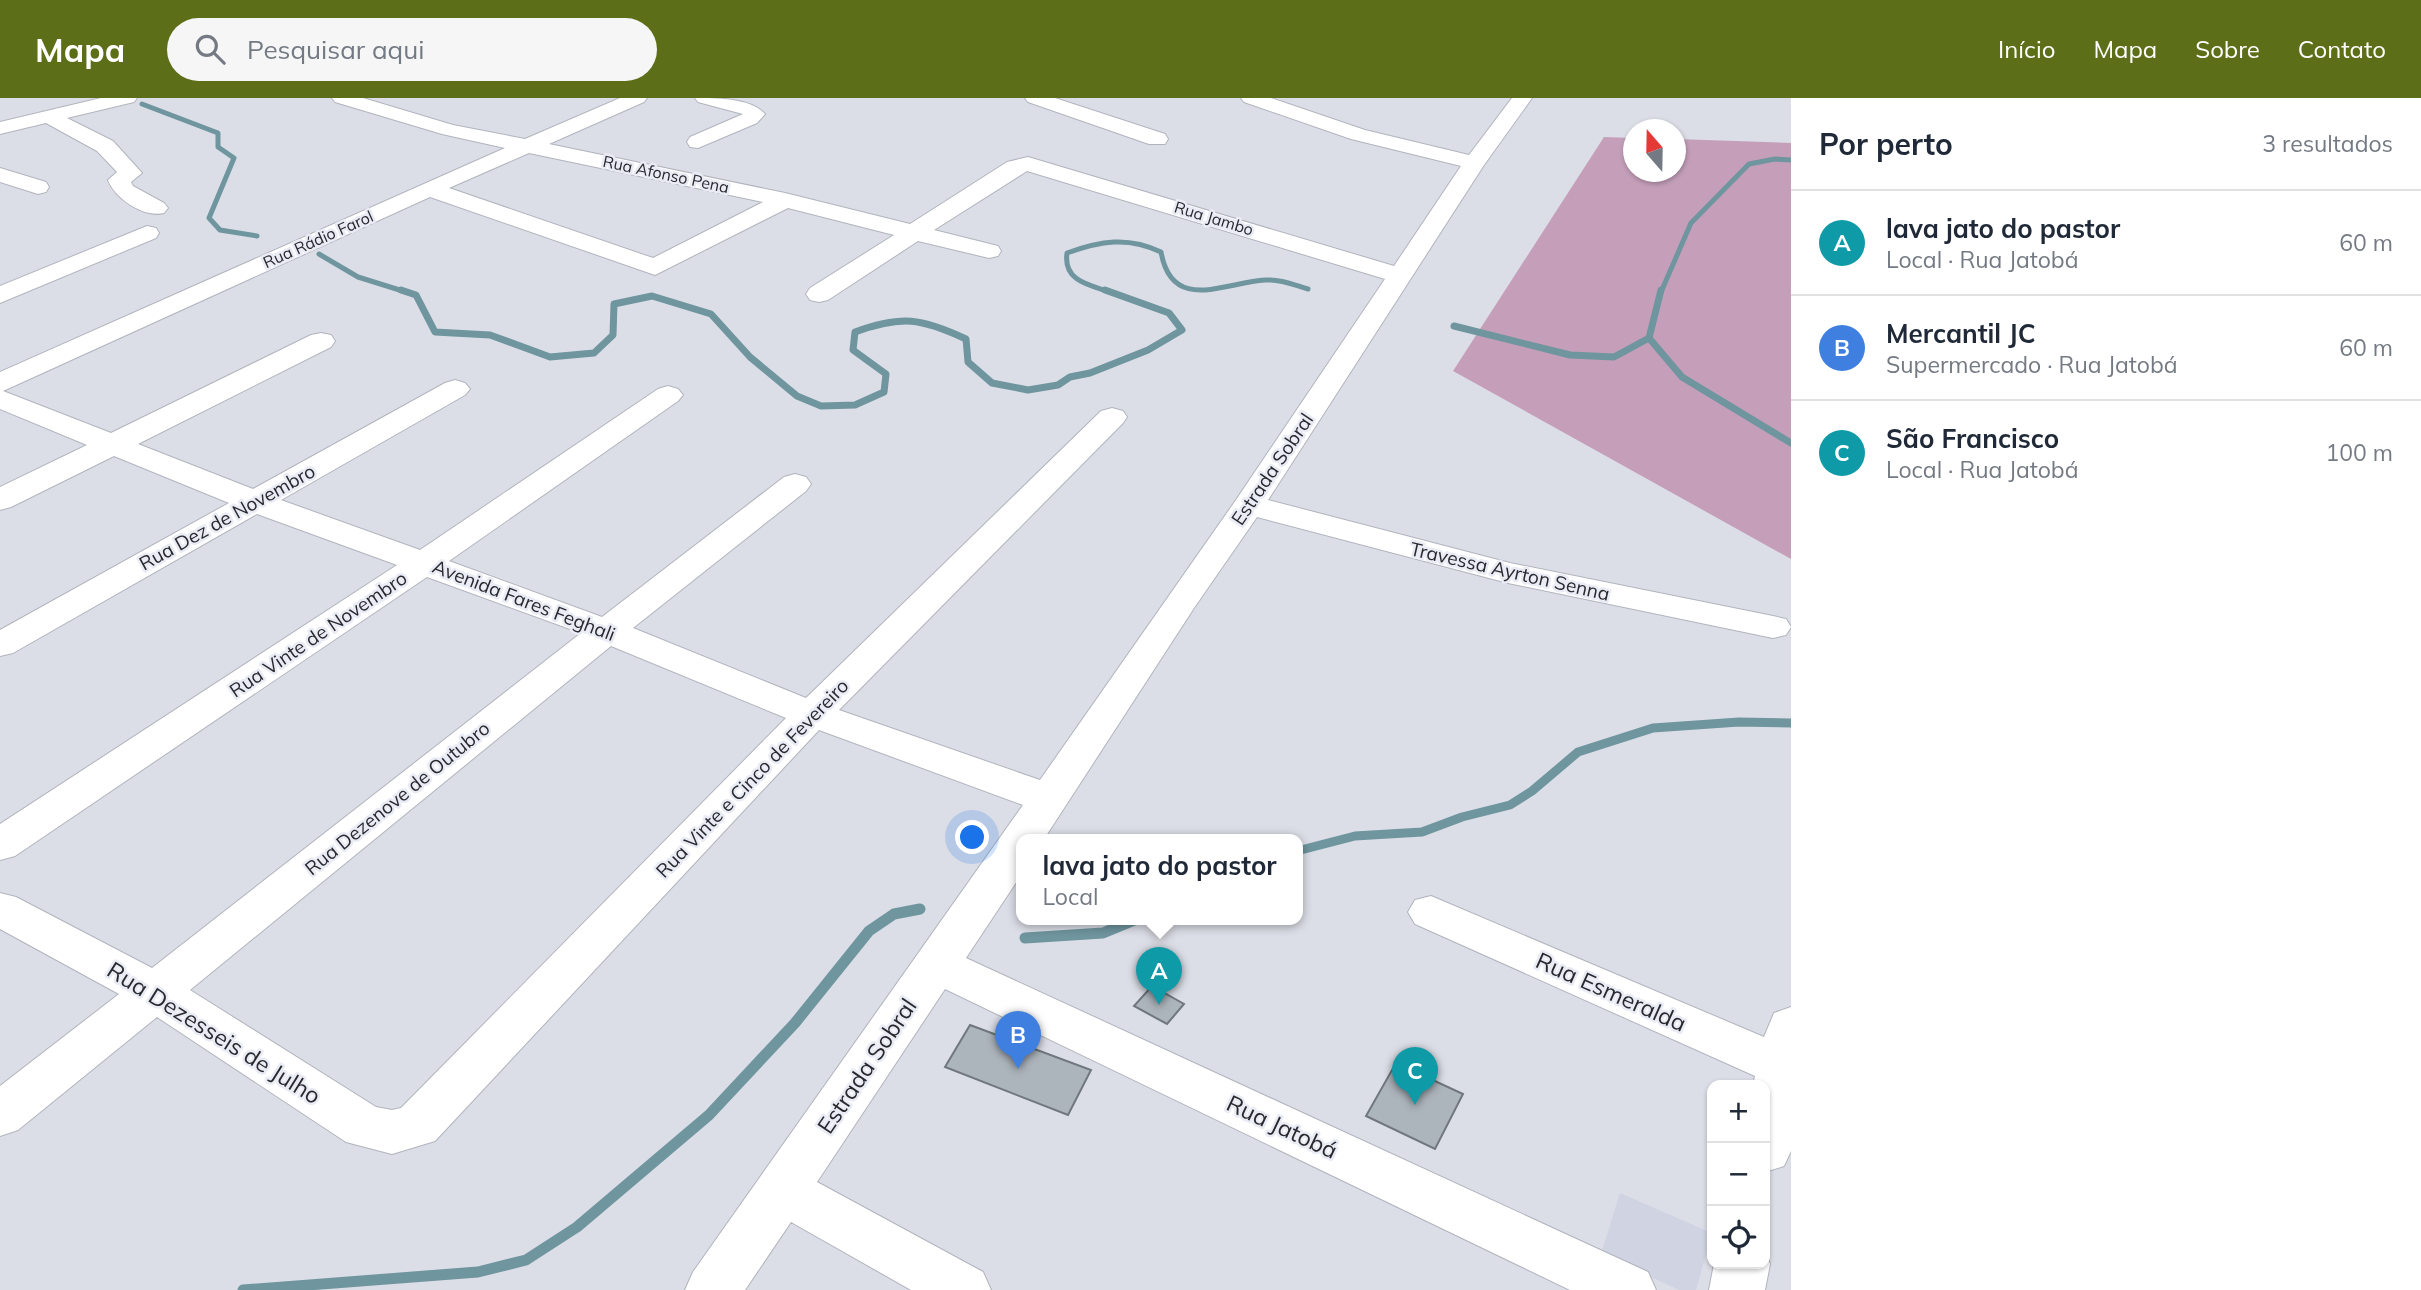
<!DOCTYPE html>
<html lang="pt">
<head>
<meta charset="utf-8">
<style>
	:root { --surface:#fff; --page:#f6f6f7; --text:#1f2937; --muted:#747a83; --line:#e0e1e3; --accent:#5d6e19 }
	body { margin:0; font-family:Mulish,sans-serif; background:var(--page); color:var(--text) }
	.controls { position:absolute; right:21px; bottom:21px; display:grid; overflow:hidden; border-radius:14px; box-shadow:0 2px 5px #0004 }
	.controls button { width:63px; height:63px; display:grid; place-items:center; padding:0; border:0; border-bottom:2px solid var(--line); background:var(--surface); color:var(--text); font:35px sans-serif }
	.compass { position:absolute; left:1623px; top:21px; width:63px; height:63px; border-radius:50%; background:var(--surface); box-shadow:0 2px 5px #0004; rotate:340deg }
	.you { position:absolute; left:973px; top:740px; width:24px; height:24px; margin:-18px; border:5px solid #fff; border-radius:50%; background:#1a73e8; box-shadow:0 0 0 10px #1a73e833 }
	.badge { display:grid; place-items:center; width:46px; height:46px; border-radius:50%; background:var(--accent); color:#fff; font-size:23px; font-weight:700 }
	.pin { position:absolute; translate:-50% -58px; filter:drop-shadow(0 2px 4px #0008) }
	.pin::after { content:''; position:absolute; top:37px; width:24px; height:21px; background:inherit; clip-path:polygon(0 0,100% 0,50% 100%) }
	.popup { position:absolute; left:1016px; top:736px; width:287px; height:91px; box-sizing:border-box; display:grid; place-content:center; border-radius:14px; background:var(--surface); filter:drop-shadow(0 2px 5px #0005); font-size:23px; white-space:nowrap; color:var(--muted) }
	.popup b { font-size:26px; color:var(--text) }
	.popup::after { content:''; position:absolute; left:50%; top:100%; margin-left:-14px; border:14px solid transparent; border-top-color:var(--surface) }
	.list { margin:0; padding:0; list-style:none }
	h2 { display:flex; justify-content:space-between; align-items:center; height:91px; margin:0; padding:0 28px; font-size:30px }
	h2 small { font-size:23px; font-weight:400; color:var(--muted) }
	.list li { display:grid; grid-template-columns:46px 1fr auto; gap:21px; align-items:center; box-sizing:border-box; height:105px; padding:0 28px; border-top:2px solid var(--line) }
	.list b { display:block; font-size:26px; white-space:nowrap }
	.list p { margin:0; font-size:23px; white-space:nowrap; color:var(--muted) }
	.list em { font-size:23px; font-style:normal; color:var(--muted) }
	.icon { flex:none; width:38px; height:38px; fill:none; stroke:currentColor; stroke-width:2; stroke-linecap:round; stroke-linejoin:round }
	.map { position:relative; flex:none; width:1791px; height:1192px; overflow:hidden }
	header { display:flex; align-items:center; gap:42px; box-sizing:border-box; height:98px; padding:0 35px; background:var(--accent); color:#fff }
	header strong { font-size:33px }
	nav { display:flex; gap:38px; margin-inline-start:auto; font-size:24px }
	.search { width:490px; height:63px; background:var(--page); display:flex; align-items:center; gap:18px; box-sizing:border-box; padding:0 24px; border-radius:38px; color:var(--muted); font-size:26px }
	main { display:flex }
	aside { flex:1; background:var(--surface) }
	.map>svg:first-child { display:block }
</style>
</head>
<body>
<header>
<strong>Mapa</strong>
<div class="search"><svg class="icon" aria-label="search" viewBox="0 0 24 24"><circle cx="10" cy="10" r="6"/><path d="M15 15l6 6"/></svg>Pesquisar aqui</div>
<nav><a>Início</a><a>Mapa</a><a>Sobre</a><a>Contato</a></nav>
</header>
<main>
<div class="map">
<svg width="1791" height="1192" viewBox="0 0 1791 1192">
	<rect width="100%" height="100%" fill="#dcdee7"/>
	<!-- built -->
	<polygon fill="#cfd3e2" points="1620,1095 1712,1135 1696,1192 1679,1192 1601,1156"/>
	<!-- forest -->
	<polygon fill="#c59fba" points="1604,39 1633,40 1633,74 1675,74 1676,41 1791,45 1791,461 1453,273"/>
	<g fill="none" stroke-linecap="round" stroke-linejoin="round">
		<!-- stream-far3 -->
		<g stroke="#6f959e" stroke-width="5">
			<polyline points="142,6 218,35 218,49 234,60 209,120 220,132 257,138"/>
			<polyline points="319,156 358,179 406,194"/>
			<path d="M 1110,194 C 1089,187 1063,183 1067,155 C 1100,143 1128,138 1161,154 C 1172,215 1223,185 1265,182 C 1280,181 1294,187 1308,191"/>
			<polyline points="1661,194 1691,125 1749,66 1775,61 1791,62"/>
		</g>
		<!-- stream-far2 -->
		<g stroke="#6f959e" stroke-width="7">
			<path d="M 401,192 L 416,197 L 435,234 L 490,237 L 550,259 L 594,255 L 613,237 L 614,206 L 652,198 L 711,216 L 750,259 L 797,298 L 821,308 L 855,307 L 884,294 L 886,276 L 853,252 L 855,234 C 902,217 921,220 966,241 L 968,264 L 992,285 L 1028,292 L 1058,287 L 1070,279 L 1090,275 L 1148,252 L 1182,232 L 1169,215 L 1105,192"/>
			<polyline points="1661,192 1649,240 1682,279 1791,345"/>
			<polyline points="1454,228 1570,257 1614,259 1649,240"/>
		</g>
		<!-- stream-far1 -->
		<polyline stroke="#6f959e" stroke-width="9" points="1297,753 1355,738 1422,734 1462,719 1510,707 1532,693 1578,654 1653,630 1739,624 1791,625"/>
		<!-- stream -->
		<g stroke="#6f959e" stroke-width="11">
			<polyline points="1025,840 1103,835 1137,821"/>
			<polyline points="243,1192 478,1174 526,1162 577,1129 709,1017 795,925 869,833 894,816 920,811"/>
		</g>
	</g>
	<!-- building -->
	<g fill="#adb5bc" stroke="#70777d" stroke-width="2">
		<polygon points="1152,888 1184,906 1167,926 1134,908"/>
		<polygon points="970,927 1091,972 1068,1017 945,969"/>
		<polygon points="1396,965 1463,996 1435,1051 1366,1018"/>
	</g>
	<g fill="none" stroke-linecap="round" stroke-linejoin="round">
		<defs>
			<g id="minor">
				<path d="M 101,0 L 137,0 L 134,4 L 67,20 L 113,43 L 142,75 L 131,84 L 133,88 L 164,105 L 168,110 L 164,115 C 144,120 115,101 108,82 L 117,74 L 97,53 L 46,25 L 0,36 L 0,24 Z"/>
				<path d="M 332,0 L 363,0 L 453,27 L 525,41 L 620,0 L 647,0 L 644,4 L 549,46 L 785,95 L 910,126 L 1007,64 L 1028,59 L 1394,168 L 1461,68 L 1351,41 L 1244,4 L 1241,0 L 1271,0 L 1365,32 L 1469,57 L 1512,0 L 1532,0 L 1484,67 L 1268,402 L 1510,465 L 1773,518 L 1786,521 L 1791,529 L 1786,537 L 1773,540 L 1508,485 L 1257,419 L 1194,510 L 1044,741 L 1021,741 L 1021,777 L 966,860 L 1648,1174 L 1656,1192 L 1570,1192 L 945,891 L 817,1084 L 983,1174 L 991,1192 L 911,1192 L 791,1124 L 745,1192 L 685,1192 L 693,1174 L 1023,707 L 819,632 L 435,1043 L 392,1056 L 346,1044 L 157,919 L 18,1032 L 0,1038 L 0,988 L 119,896 L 0,831 L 0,795 L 16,799 L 152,870 L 581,535 L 427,479 L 15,758 L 0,762 L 0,726 L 397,467 L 257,416 L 13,555 L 0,558 L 0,532 L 229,405 L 114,358 L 11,409 L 0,412 L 0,389 L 87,347 L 0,311 L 0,274 L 505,50 L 442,36 L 335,4 ZM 529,55 L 763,104 L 653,160 L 449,90 ZM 1027,73 L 1385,181 L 1236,402 L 1040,682 L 839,612 L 1123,325 L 1127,319 L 1123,313 L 1112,310 L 1101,313 L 806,600 L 633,530 L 806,393 L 811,386 L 806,379 L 795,376 L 784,379 L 602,519 L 449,463 L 678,303 L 683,297 L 678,291 L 668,288 L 658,291 L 420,452 L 281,402 L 465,297 L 470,291 L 465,285 L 455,282 L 445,285 L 253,391 L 138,346 L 331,249 L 335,243 L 331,237 L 321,235 L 311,237 L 111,335 L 3,293 L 430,99 L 655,177 L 788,110 L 894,137 L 810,190 L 806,196 L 810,202 L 819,204 L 828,202 L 918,143 L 989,160 L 998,158 L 1001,153 L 998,148 L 934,132 ZM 611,548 L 786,620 L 401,1010 L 392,1012 L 376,1009 L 190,892 Z"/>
				<path d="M 695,0 C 717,0 751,0 765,16 L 757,25 L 698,50 L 690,49 L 687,44 L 690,39 L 743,16 L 698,4 Z"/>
				<polygon points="1025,0 1055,0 1165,36 1168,41 1165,46 1149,46 1028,4"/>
				<polygon points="0,70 46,84 49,89 46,94 38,96 0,84"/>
				<polygon points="147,128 156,130 159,135 156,140 0,205 0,188"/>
				<polygon points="1431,798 1764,939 1774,915 1791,909 1791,1053 1784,1068 1765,1074 1765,987 1753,987 1755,978 1415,826 1408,814 1415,802"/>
				<polygon points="1765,1154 1770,1166 1765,1192 1709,1192 1714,1166 1765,1166"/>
			</g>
		</defs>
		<!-- minor casing -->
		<use href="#minor" stroke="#b1b4bd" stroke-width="2"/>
		<!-- minor -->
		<use href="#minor" fill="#fff" fill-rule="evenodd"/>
	</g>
	<g text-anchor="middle" stroke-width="5" stroke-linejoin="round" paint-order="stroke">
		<!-- far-street labels -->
		<g font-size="16" fill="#28292d" stroke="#e9ebf5">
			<text transform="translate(666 76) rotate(12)" y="6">Rua Afonso Pena</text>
			<text transform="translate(1214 120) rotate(17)" y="6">Rua Jambo</text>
			<text transform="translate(318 141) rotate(-24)" y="6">Rua Rádio Farol</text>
		</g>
		<!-- street labels -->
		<g font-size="19" fill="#28292d" stroke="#e9ebf5">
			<text transform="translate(1272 371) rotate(-56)" y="7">Estrada Sobral</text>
			<text transform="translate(227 419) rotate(-29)" y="7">Rua Dez de Novembro</text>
			<text transform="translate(1510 473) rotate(13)" y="7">Travessa Ayrton Senna</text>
			<text transform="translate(524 502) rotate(21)" y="7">Avenida Fares Feghali</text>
			<text transform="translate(318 536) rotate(-34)" y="7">Rua Vinte de Novembro</text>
			<text transform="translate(752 680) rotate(-46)" y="7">Rua Vinte e Cinco de Fevereiro</text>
			<text transform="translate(397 700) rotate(-39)" y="7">Rua Dezenove de Outubro</text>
		</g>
		<!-- near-street labels -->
		<g font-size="23" fill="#28292d" stroke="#e9ebf5">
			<text transform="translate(1611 894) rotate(24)" y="8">Rua Esmeralda</text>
			<text transform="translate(214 935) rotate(32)" y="8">Rua Dezesseis de Julho</text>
			<text transform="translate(867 968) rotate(-56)" y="8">Estrada Sobral</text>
			<text transform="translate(1282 1029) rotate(25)" y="8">Rua Jatobá</text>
		</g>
	</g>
</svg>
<div class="controls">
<button>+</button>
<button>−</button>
<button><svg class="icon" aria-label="locate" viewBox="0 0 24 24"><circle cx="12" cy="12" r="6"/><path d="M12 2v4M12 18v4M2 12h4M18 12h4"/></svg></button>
</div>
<svg class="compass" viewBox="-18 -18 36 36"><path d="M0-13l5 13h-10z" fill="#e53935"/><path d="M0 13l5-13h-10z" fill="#747a83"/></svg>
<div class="you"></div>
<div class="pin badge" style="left:1159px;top:907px;background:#0f9aa8">A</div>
<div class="popup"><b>lava jato do pastor</b>Local</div>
<div class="pin badge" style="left:1018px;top:971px;background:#3f7fe0">B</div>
<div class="pin badge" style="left:1415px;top:1007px;background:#0f9aa8">C</div>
</div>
<aside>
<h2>Por perto<small>3 resultados</small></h2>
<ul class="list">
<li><span class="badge" style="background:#0f9aa8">A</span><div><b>lava jato do pastor</b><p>Local · Rua Jatobá</p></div><em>60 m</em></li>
<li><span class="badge" style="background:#3f7fe0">B</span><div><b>Mercantil JC</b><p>Supermercado · Rua Jatobá</p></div><em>60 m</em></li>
<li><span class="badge" style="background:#0f9aa8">C</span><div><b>São Francisco</b><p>Local · Rua Jatobá</p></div><em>100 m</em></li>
</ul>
</aside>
</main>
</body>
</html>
